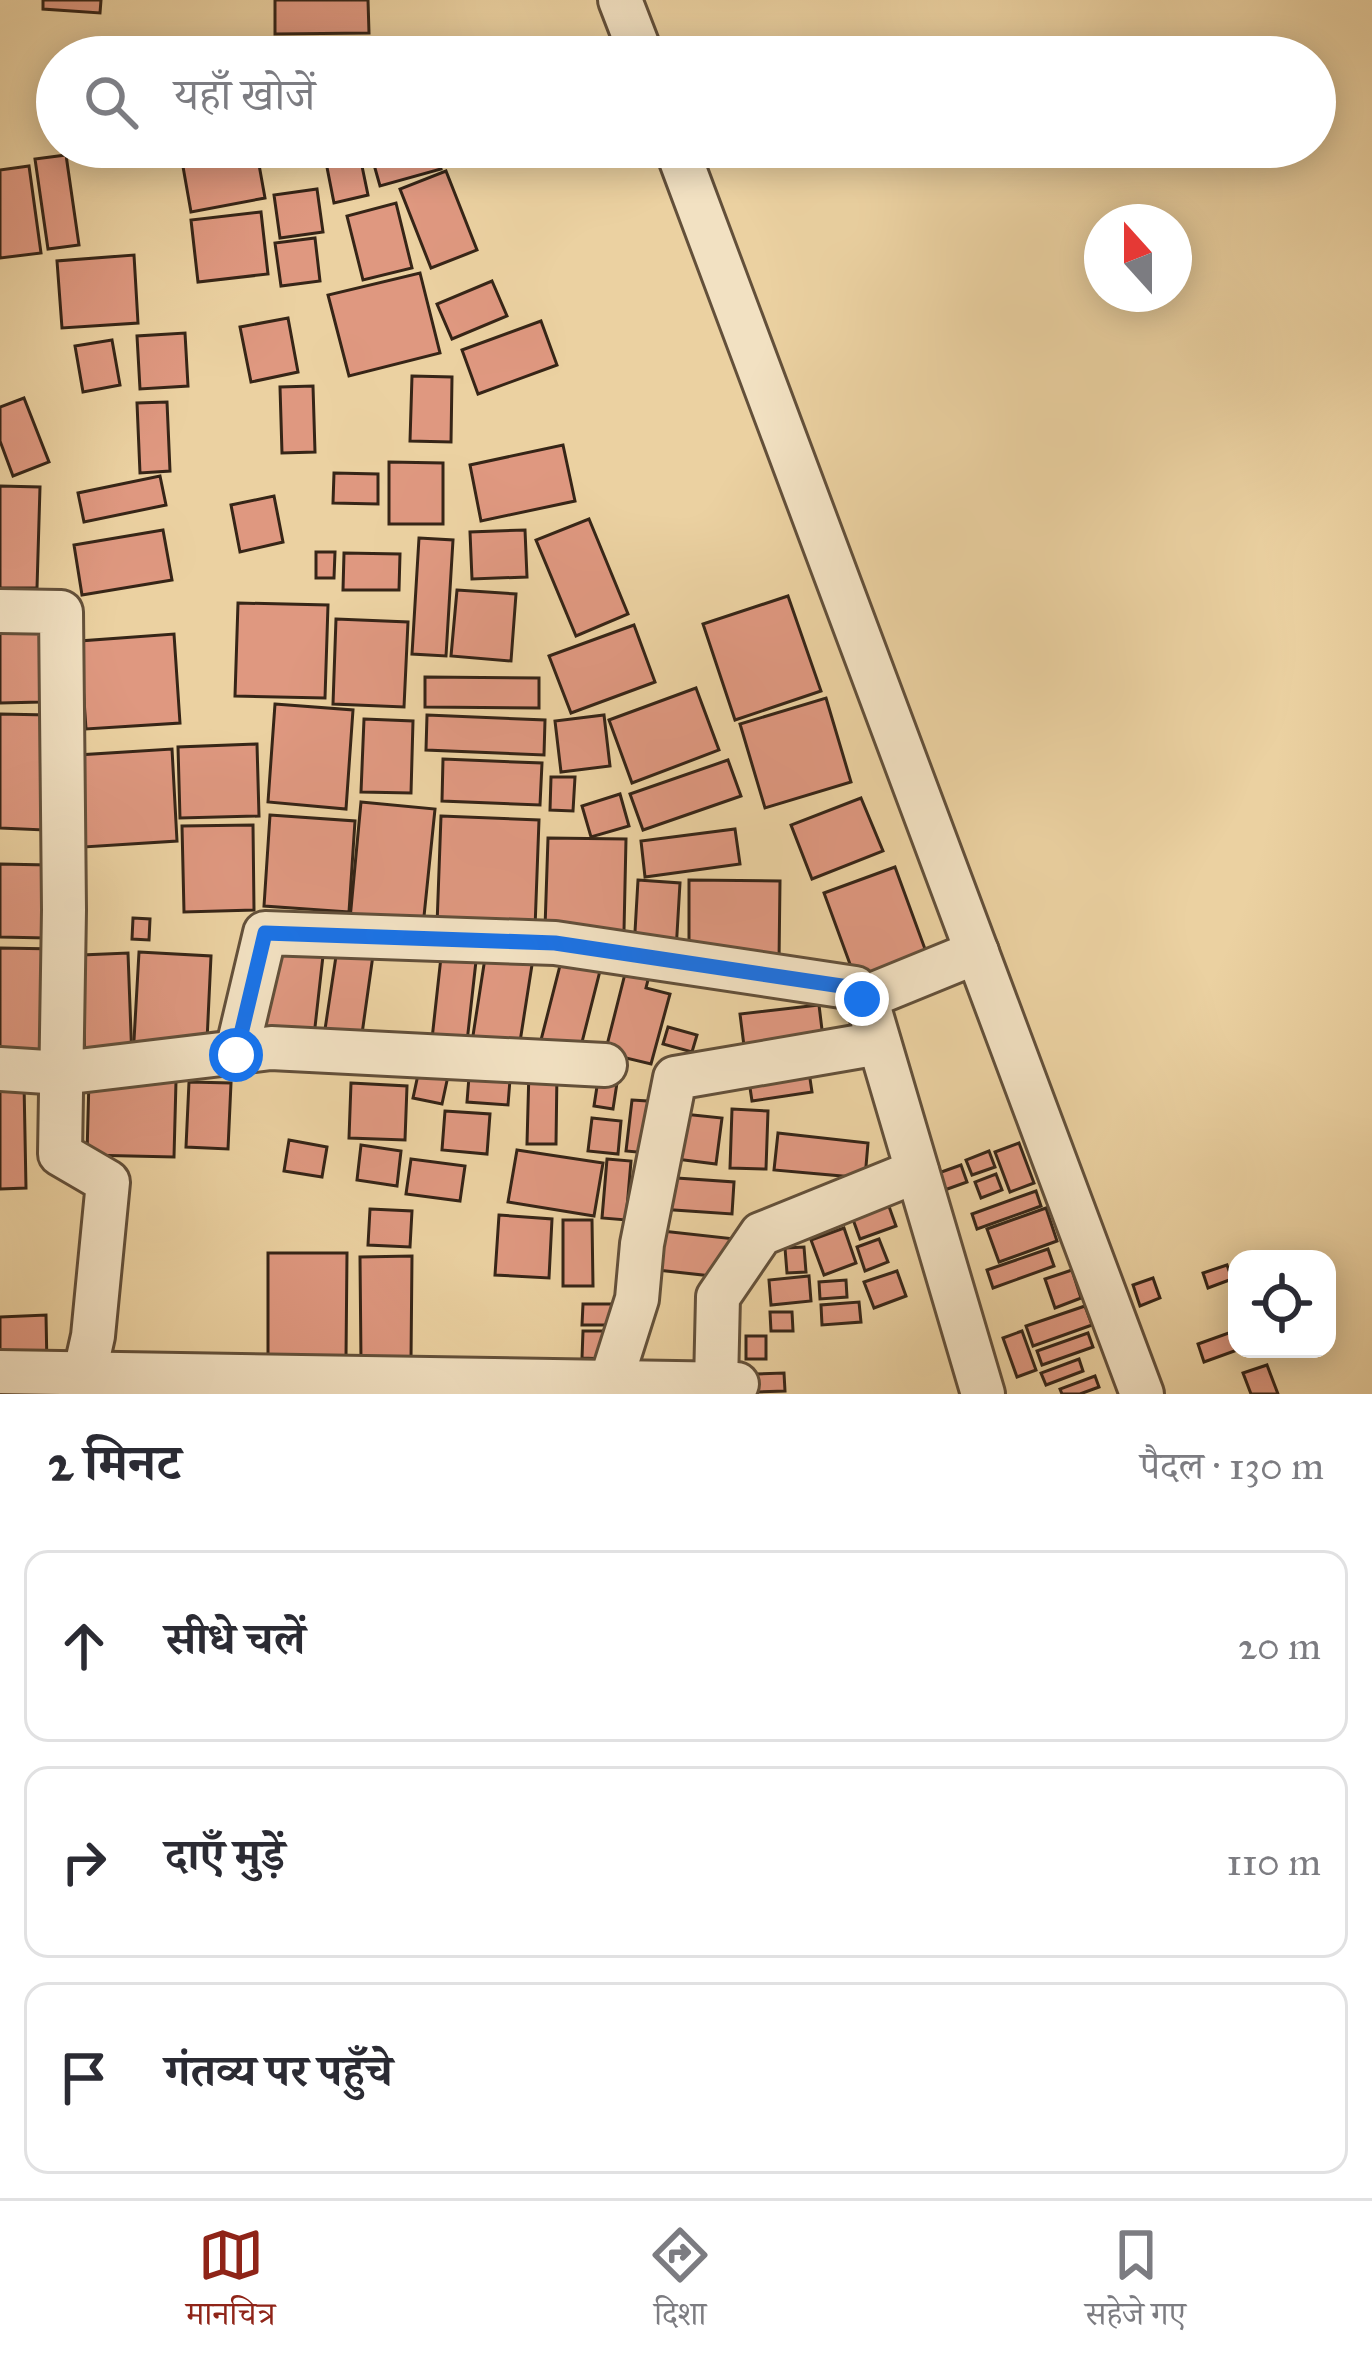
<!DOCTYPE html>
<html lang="hi">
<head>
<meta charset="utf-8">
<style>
	:root { --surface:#fff; --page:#f2f2f3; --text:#2b2b33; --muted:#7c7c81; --line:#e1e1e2; --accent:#8f2418 }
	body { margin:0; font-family:"IM FELL Great Primer","Noto Serif Devanagari",serif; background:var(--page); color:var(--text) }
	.controls { position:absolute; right:36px; bottom:36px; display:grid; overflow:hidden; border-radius:24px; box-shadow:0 6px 30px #0003 }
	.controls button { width:108px; height:108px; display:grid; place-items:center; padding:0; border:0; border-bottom:3px solid var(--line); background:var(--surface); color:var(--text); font:60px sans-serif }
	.compass { position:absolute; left:1084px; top:204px; width:108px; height:108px; border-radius:50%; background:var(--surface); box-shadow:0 6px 30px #0003; rotate:339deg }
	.stop { position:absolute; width:36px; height:36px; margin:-27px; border:9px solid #1a73e8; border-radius:50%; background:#fff }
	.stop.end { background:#1a73e8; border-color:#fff; box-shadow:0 3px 12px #0008 }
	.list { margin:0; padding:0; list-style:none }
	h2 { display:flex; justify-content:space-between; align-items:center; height:156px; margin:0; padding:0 48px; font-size:51px }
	h2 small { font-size:39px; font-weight:400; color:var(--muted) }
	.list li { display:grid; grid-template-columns:78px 1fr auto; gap:36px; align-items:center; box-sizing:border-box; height:192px; margin:0 24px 24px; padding:0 24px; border:3px solid var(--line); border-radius:24px }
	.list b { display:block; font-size:45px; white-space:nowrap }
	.list em { font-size:39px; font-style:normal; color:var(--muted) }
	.icon { flex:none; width:66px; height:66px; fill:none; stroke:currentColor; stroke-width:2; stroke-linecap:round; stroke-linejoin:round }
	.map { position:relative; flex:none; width:1372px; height:1394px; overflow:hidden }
	.search { position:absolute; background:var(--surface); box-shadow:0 6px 30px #0003; left:36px; right:36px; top:36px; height:132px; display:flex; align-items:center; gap:30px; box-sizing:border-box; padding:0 42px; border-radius:66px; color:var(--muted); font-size:45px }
	.sheet { height:804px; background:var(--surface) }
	nav { display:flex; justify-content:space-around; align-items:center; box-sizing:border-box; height:168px; border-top:3px solid var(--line); background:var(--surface); font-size:33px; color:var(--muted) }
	nav a { display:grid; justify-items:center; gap:6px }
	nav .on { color:var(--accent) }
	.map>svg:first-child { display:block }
</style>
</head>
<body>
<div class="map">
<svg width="1372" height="1394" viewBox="0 0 1372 1394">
	<rect width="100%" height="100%" fill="#ebd1a1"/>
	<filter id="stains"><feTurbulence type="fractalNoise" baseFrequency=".00167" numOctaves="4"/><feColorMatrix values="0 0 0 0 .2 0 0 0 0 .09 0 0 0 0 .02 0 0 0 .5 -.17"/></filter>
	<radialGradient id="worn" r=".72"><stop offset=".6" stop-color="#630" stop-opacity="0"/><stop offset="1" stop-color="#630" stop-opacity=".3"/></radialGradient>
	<!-- building -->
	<g fill="#df9880" stroke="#362517" stroke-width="3">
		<polygon points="43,0 101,0 100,13 43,9"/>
		<polygon points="275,0 368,0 369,33 275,34"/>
		<polygon points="402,40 406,57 372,57 370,47"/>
		<polygon points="271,42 359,46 358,57 270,57"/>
		<polygon points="276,147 317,147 318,157 278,161"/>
		<polygon points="323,147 358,147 368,195 334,203"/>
		<polygon points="369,147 435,147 441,169 380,186"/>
		<polygon points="256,148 265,198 191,212 182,161"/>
		<polygon points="66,155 79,245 48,249 35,159"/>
		<polygon points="29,166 41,253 0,258 0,170"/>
		<polygon points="446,171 477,250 431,268 400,189"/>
		<polygon points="317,189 323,232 280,238 274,195"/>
		<polygon points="396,203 412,268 363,280 347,216"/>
		<polygon points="261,212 268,274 198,282 191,220"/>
		<polygon points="315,238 320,281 281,286 275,243"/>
		<polygon points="134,255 138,323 62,328 57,261"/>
		<polygon points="420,273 440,353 349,376 328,295"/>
		<polygon points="492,281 507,316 452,339 437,304"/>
		<polygon points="288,318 298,372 251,382 240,327"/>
		<polygon points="541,321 557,365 478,394 462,350"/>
		<polygon points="185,333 188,386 140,389 137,336"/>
		<polygon points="112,340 120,385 83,392 75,346"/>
		<polygon points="412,376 452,377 451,442 410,441"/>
		<polygon points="313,386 315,452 282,453 280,387"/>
		<polygon points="24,398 49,462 13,476 0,441 0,407"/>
		<polygon points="167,402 170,471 140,473 137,403"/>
		<polygon points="563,445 575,501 481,521 470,465"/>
		<polygon points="389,462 443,463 443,524 389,524"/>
		<polygon points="334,473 378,474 378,504 333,503"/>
		<polygon points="160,476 166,505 84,522 78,493"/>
		<polygon points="0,486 40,487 37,588 0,588"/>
		<polygon points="274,496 283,542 240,552 231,505"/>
		<polygon points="589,519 628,614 576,636 536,540"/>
		<polygon points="163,530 172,580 82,595 74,545"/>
		<polygon points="525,530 527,577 472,579 470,532"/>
		<polygon points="419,538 453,540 446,656 412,654"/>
		<polygon points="316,552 335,552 334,578 316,578"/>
		<polygon points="344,553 400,554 399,590 343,590"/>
		<polygon points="457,590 516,594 511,661 451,656"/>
		<polygon points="788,596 821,691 735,720 703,624"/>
		<polygon points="238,603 328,605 325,698 235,696"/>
		<polygon points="336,619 408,622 404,707 333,704"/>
		<polygon points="0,623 41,623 41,702 0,703"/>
		<polygon points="634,625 655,682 571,713 549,656"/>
		<polygon points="174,634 180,723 86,729 80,641"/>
		<polygon points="425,677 539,678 539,708 425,707"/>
		<polygon points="696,688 719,750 632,783 609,720"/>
		<polygon points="826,698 851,782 765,808 740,724"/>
		<polygon points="275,704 353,710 346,809 268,802"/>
		<polygon points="0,714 48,715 44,830 0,828"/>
		<polygon points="427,715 545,720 544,755 426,750"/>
		<polygon points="604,715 610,766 561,772 555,721"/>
		<polygon points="364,719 413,721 411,793 361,792"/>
		<polygon points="257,744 259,816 180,818 178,747"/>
		<polygon points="172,749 177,841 84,847 78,755"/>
		<polygon points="443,759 542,763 540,805 442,801"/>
		<polygon points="728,760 741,796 643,830 630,794"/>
		<polygon points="551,777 575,777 573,811 550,810"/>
		<polygon points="620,794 629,826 591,837 582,806"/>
		<polygon points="861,798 883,851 812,879 791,825"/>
		<polygon points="361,802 435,809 423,926 350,919"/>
		<polygon points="270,815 355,821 349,912 264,906"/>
		<polygon points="441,816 539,820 535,928 437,925"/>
		<polygon points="253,825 254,910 184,912 182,826"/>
		<polygon points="735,829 740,864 645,877 641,841"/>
		<polygon points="548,838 626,839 624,931 545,928"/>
		<polygon points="0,864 48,865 46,938 0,937"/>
		<polygon points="895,867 940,990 869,1016 824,893"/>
		<polygon points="638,880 680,883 676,951 634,949"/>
		<polygon points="689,880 780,881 779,962 689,961"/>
		<polygon points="133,918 150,919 149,940 132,939"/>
		<polygon points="252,930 325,938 314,1036 240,1027"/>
		<polygon points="443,939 478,943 466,1051 431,1048"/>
		<polygon points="566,942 605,951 579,1054 540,1044"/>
		<polygon points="338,943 374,948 361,1041 324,1036"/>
		<polygon points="487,945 534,952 517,1061 470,1055"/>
		<polygon points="0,948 57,949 54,1053 0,1052"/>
		<polygon points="139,952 211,956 206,1062 133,1058"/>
		<polygon points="128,953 132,1060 85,1062 82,955"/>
		<polygon points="630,954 653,960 646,988 670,994 651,1064 605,1053"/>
		<polygon points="819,1005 823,1038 744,1046 740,1014"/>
		<polygon points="668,1027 697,1035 692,1052 663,1044"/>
		<polygon points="806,1052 812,1092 752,1101 746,1061"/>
		<polygon points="422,1056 451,1062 442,1104 413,1098"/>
		<polygon points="470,1064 511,1067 508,1105 467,1102"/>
		<polygon points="529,1070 557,1071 556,1144 527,1144"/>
		<polygon points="89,1079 176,1081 174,1157 87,1155"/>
		<polygon points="598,1080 617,1083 613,1109 594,1106"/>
		<polygon points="189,1082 231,1083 228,1149 186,1147"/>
		<polygon points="0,1083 24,1083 26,1188 0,1189"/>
		<polygon points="351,1083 407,1086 405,1140 349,1138"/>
		<polygon points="632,1100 663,1102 659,1154 626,1151"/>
		<polygon points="732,1109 768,1111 766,1169 730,1168"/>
		<polygon points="445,1111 490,1114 487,1154 442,1150"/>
		<polygon points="674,1113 722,1118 716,1164 668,1158"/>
		<polygon points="592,1118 621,1121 618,1154 588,1151"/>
		<polygon points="778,1133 868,1143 865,1178 774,1170"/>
		<polygon points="289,1140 327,1147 322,1177 284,1171"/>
		<polygon points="1019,1143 1034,1183 1010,1192 995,1152"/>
		<polygon points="361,1145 401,1151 397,1186 357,1180"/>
		<polygon points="517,1150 603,1163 594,1216 508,1202"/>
		<polygon points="989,1151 995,1167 972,1175 966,1160"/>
		<polygon points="411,1159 465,1166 460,1201 406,1194"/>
		<polygon points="607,1159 631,1161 626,1220 602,1218"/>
		<polygon points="961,1165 967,1182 939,1192 933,1175"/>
		<polygon points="996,1174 1002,1190 981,1198 975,1182"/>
		<polygon points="662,1177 734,1182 732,1214 660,1209"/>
		<polygon points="1036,1191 1041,1206 977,1229 972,1214"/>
		<polygon points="886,1198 896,1226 860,1239 850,1211"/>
		<polygon points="1046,1208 1057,1241 999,1262 987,1229"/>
		<polygon points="370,1209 412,1211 410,1247 368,1245"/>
		<polygon points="499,1215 552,1219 549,1278 495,1275"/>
		<polygon points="563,1220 592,1220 593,1286 563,1286"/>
		<polygon points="635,1228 735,1239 730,1278 630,1267"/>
		<polygon points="844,1228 856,1263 824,1275 811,1240"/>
		<polygon points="879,1239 888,1262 865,1271 857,1247"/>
		<polygon points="804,1247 806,1272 787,1273 785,1248"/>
		<polygon points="1048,1249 1054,1266 993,1288 987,1270"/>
		<polygon points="268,1253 347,1253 346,1358 268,1358"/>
		<polygon points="412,1256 411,1360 361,1361 360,1257"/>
		<polygon points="1227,1265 1232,1279 1208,1288 1203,1273"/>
		<polygon points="1072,1270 1081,1298 1055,1308 1045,1279"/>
		<polygon points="897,1271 906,1296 874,1308 864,1282"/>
		<polygon points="809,1276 811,1301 771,1305 769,1280"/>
		<polygon points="1153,1278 1160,1298 1140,1306 1133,1285"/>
		<polygon points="846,1280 847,1297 820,1299 819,1282"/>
		<polygon points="859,1302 861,1322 822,1325 821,1305"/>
		<polygon points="583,1304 613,1304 612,1325 582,1325"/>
		<polygon points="1085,1306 1092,1325 1033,1346 1026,1326"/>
		<polygon points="770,1312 792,1312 793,1331 771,1331"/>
		<polygon points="46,1315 47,1367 0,1369 0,1317"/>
		<polygon points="1237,1330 1240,1349 1204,1362 1198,1344"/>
		<polygon points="583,1331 608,1331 607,1359 582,1358"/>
		<polygon points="1022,1331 1036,1370 1017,1377 1003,1338"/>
		<polygon points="1088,1333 1093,1347 1042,1365 1037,1351"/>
		<rect x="746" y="1336" width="20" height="23"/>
		<polygon points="1079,1359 1083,1371 1046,1385 1041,1373"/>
		<polygon points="1267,1365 1278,1394 1251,1394 1243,1373"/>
		<polygon points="784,1373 785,1391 757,1392 757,1374"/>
		<polygon points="1095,1376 1099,1387 1080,1394 1062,1394 1060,1389"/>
	</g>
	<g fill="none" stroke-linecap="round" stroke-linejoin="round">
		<defs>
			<g id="minor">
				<polyline points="620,0 642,57"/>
				<polyline points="676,147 1142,1394"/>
				<polyline points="0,611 61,612 64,910 60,1154 108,1182 93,1336 80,1394"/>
				<polyline points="862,999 977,952"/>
				<polyline points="236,1055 265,933 555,943 855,988 870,1011 983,1394"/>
				<polyline points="0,1069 62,1073 271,1048 605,1065"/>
				<polyline points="0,1372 737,1384"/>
				<polyline points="611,1381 637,1299 642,1244 675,1078 879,1043"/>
				<polyline points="716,1384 718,1297 761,1234 917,1171"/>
			</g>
		</defs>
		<!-- minor casing -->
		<use href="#minor" stroke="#63503a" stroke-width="48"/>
		<!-- minor -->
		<use href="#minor" stroke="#f2e1c2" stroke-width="42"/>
	</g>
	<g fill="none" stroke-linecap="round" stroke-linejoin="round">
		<!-- route -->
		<polyline stroke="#1a73e8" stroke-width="15" points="236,1055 265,933 555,943 855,988 862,999"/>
	</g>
	<rect width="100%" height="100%" filter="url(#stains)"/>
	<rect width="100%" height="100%" fill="url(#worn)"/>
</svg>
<div class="controls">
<button><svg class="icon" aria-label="locate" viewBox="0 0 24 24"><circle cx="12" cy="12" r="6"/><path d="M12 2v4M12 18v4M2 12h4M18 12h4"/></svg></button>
</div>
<svg class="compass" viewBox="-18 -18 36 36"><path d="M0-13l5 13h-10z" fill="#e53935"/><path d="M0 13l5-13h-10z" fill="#7c7c81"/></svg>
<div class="stop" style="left:236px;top:1055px"></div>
<div class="stop end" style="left:862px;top:999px"></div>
<div class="search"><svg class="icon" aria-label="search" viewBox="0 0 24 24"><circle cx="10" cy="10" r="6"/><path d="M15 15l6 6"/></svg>यहाँ खोजें</div>
</div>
<section class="sheet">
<h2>2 मिनट<small>पैदल · 130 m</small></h2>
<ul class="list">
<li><svg class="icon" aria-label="ahead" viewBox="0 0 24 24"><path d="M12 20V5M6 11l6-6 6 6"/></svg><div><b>सीधे चलें</b></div><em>20 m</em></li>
<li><svg class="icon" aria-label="right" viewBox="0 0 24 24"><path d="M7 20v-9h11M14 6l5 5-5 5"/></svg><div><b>दाएँ मुड़ें</b></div><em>110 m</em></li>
<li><svg class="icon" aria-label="arrive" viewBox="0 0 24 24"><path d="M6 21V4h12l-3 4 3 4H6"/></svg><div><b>गंतव्य पर पहुँचे</b></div></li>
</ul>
</section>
<nav>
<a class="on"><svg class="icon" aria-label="map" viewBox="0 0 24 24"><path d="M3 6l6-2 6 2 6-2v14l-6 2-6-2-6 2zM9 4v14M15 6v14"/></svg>मानचित्र</a>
<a><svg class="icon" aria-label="directions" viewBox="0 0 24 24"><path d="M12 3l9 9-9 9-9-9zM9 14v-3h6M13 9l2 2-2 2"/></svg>दिशा</a>
<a><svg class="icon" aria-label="saved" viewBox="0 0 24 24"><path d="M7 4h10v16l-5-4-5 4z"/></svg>सहेजे गए</a>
</nav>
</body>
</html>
